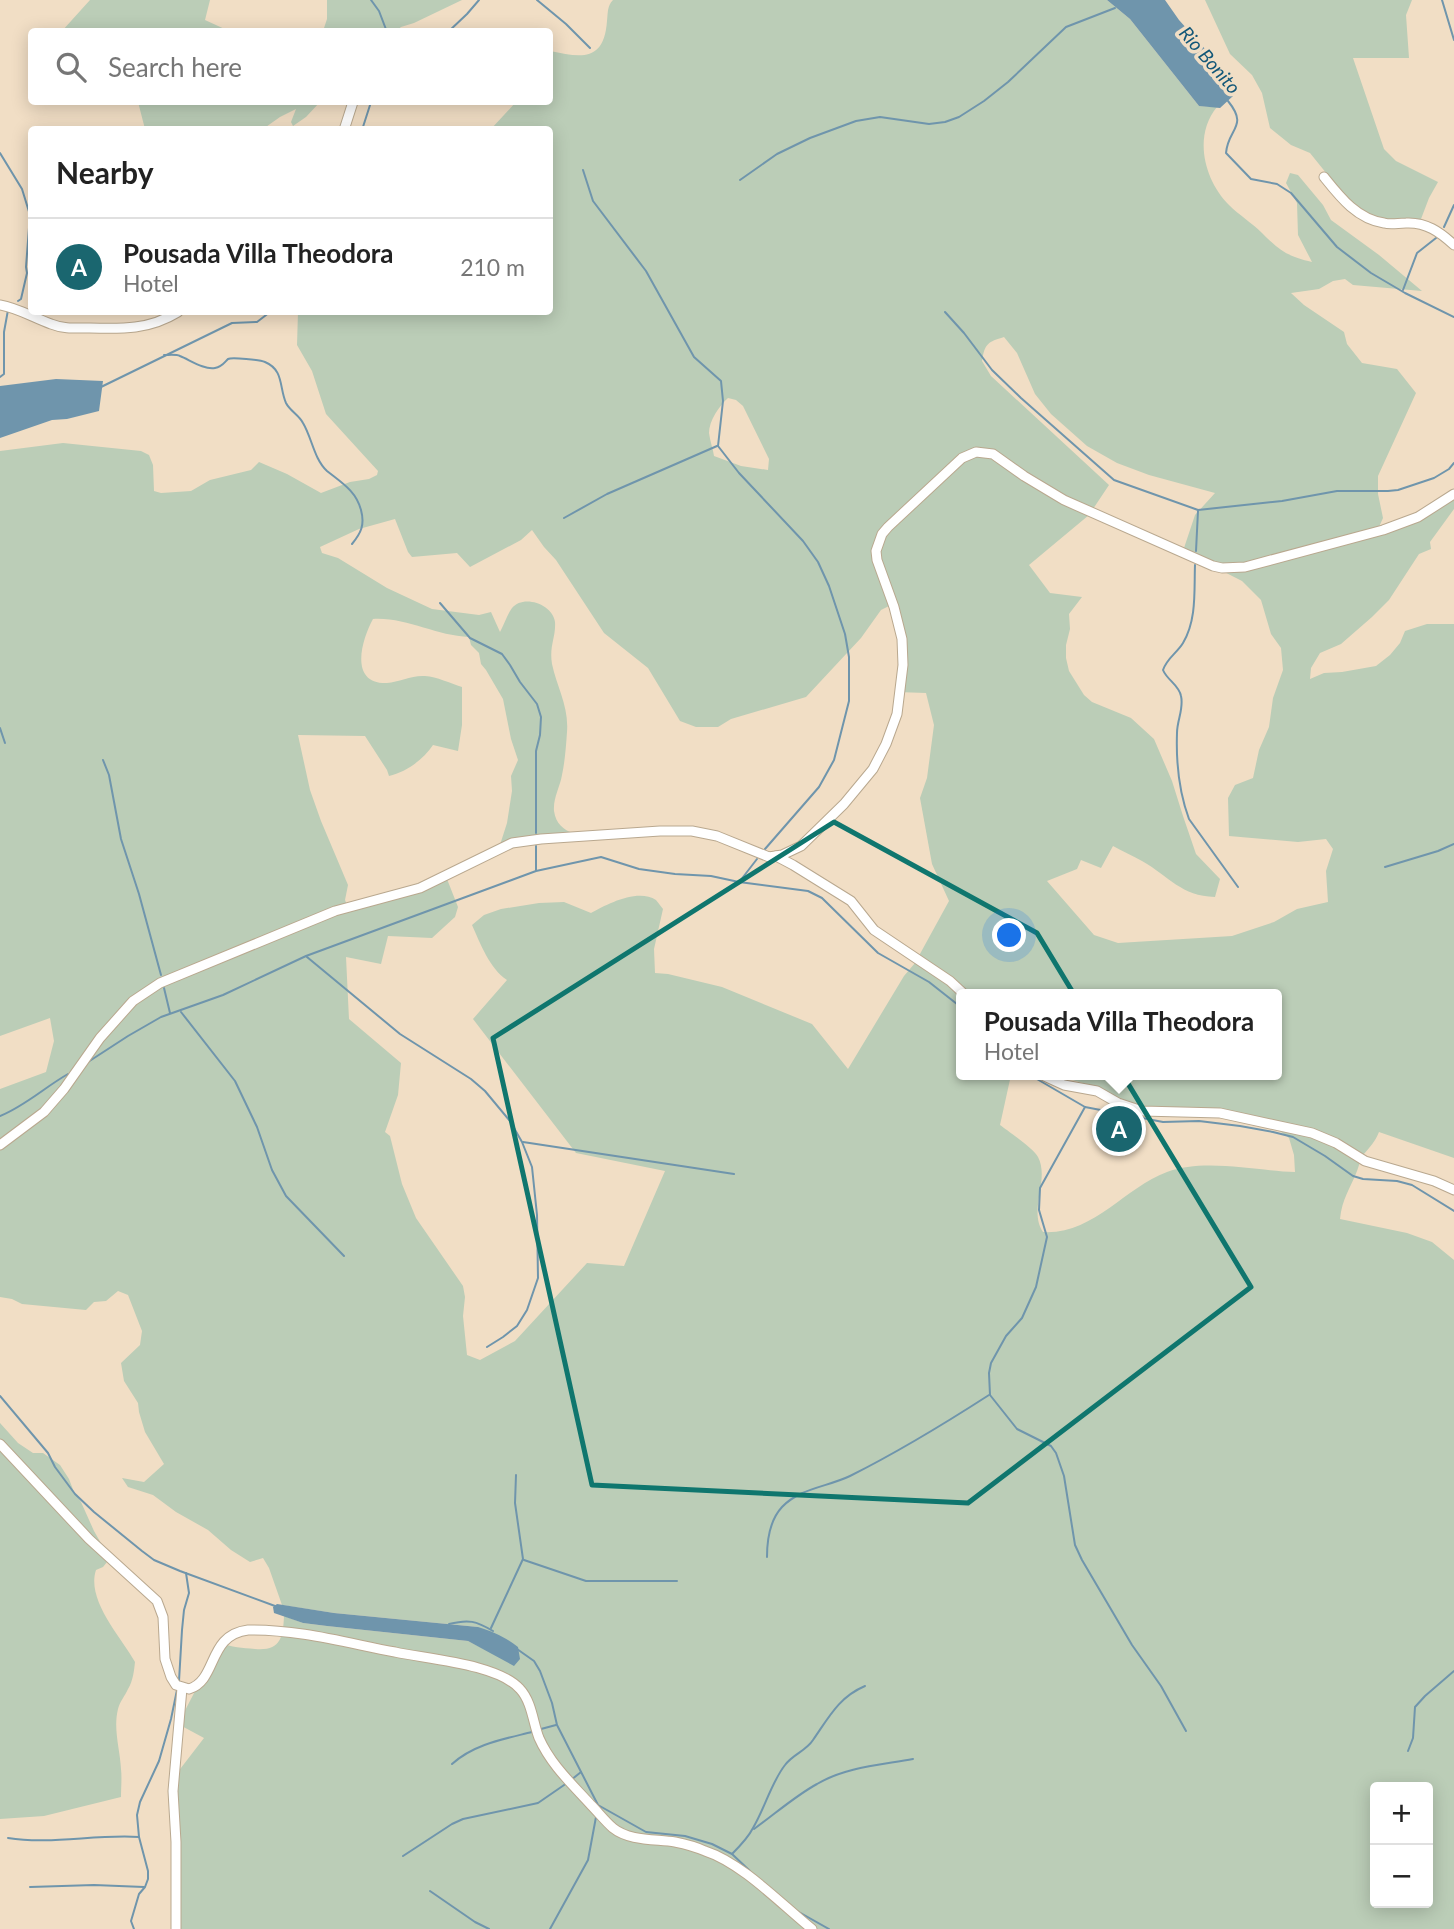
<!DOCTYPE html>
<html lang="en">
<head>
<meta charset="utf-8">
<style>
	:root { --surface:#fff; --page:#f6f6f6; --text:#222; --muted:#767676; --line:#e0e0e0; --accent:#1a666f }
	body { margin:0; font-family:Lato,sans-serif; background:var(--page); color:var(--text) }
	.controls { position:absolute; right:21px; bottom:21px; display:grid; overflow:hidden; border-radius:7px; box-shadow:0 4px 18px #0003 }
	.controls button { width:63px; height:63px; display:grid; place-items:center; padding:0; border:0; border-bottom:2px solid var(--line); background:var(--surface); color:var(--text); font:35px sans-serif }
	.you { position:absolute; left:1010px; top:936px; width:24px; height:24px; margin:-18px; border:5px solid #fff; border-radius:50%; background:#1a73e8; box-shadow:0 0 0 10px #1a73e833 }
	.badge { display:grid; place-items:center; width:46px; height:46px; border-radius:50%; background:var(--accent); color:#fff; font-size:23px; font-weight:700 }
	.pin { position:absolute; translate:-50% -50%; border:4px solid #fff; box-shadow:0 2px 7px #0006 }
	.popup { position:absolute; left:956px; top:989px; width:326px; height:91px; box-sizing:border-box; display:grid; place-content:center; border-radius:7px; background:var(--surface); filter:drop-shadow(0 2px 5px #0005); font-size:23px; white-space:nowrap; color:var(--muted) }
	.popup b { font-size:26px; color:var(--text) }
	.popup::after { content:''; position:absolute; left:50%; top:100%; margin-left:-14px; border:14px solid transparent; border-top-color:var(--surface) }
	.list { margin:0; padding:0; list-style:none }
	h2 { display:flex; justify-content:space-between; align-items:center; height:91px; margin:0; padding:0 28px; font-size:30px }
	h2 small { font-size:23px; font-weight:400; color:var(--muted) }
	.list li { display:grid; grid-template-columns:46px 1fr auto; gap:21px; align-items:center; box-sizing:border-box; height:98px; padding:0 28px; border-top:2px solid var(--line) }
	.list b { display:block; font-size:26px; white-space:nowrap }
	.list p { margin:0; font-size:23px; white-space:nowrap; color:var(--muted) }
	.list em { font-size:23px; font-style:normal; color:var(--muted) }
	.icon { flex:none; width:38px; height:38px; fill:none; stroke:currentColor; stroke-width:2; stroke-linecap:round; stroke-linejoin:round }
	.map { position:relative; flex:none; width:1454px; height:1929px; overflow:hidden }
	.search { position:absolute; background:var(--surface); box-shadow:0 4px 18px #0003; left:28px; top:28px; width:525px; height:77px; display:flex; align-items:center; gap:18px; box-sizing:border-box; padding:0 24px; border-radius:7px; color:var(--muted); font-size:26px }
	.panel { position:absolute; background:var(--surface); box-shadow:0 4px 18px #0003; left:28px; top:126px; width:525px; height:189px; border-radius:7px }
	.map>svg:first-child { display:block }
</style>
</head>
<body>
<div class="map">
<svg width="1454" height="1929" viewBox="0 0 1454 1929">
	<rect width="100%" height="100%" fill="#f1dec5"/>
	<!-- green -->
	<g fill="#bbcdb7" fill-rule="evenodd">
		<polygon points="90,0 210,0 205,20 229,31 62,31"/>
		<polygon points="327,0 462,0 414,23 401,27 396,31 318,31 324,28 327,19"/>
		<path d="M 613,0 L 1107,0 L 1130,19 L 1199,106 L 1217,107 C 1193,136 1204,180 1229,205 C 1239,215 1252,223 1262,233 C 1280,251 1287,256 1312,262 L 1298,235 L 1297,203 L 1286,183 L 1290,173 L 1298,175 L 1323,205 L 1331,220 L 1379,255 L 1422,291 L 1353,285 L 1345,279 L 1333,281 L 1319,289 L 1291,293 L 1304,305 L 1344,332 L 1347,344 L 1362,363 L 1397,369 L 1416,393 L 1378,476 L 1378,494 L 1383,518 L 1379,527 L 1398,525 L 1454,495 L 1454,509 L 1430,542 L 1431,549 L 1419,554 L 1389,600 L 1372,617 L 1341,644 L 1320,653 L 1311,668 L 1310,679 L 1324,673 L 1342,672 L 1376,666 L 1390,655 L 1400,643 L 1405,631 L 1427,624 L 1454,624 L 1454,1158 L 1379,1132 C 1375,1142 1370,1147 1363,1155 C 1360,1160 1359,1166 1357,1171 C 1350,1189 1342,1199 1340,1219 L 1407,1233 L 1432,1242 L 1454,1260 L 1454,1929 L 175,1929 L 179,1815 L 168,1791 L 174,1777 L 204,1738 L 178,1724 L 220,1643 C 232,1647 242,1648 255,1649 C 280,1651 283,1639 284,1616 L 303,1623 L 327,1626 L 468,1641 L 484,1649 L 478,1627 L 334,1613 L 282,1605 L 269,1568 L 263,1558 L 250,1562 L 231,1550 L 208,1530 L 176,1512 L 153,1495 L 128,1487 L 122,1478 L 144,1482 L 164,1464 L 145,1432 L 139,1412 L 138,1403 L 124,1381 L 121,1363 L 140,1345 L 142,1331 L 128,1295 L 118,1291 L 106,1301 L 94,1302 L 86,1310 L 22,1304 L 12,1299 L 0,1297 L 0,1089 L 46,1072 L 54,1041 L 50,1018 L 0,1036 L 0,451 L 63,443 L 141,451 L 149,455 L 153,465 L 154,491 L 161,493 L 191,491 L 210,480 L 251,470 L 259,462 L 287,474 L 321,493 L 350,482 L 369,479 L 377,475 L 378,471 L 326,414 L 312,371 L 297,345 L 298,312 L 550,312 L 550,130 L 491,129 L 516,102 L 550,102 L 550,51 C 580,57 604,63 607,21 C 608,13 607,6 613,0 ZM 1004,337 L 1017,353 L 1035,394 L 1051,414 L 1087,446 L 1117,463 L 1149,475 L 1215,493 L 1195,515 L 1183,551 L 1242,581 L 1261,600 L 1271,634 L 1281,648 L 1283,670 L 1273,698 L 1269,727 L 1259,750 L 1253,778 L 1235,785 L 1228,798 L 1229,836 L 1298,842 L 1326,839 L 1333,849 L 1326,871 L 1328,902 L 1297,909 L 1274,922 L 1232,936 L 1118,943 L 1094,935 L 1047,881 L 1077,869 L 1081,860 L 1101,868 L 1113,846 C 1122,851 1133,856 1142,861 C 1170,877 1181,896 1215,897 L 1220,879 L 1196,854 L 1183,816 L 1172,781 L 1154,739 L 1131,718 L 1092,702 L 1084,695 L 1069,671 L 1066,658 L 1066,645 L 1070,629 L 1069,614 L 1082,597 L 1050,593 L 1029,565 L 1089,515 L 1109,485 L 991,376 L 982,361 C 985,343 988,342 1004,337 ZM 728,398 L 736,400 L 743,406 L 769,459 L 768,470 L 741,466 L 714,456 C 713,449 710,441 709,433 C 709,421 719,406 728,398 ZM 395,519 L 408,552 L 412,557 L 457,553 L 470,567 L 521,540 L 532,530 L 544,547 L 556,560 L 604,633 L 648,668 L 680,721 L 696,727 L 718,727 L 731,719 L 806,697 L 861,638 L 881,610 L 889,606 C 902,634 900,662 897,692 L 926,693 L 934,725 L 927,778 L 920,798 L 932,864 L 949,901 L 915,963 L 904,976 L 848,1069 L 812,1024 L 722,987 L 668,974 L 655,973 L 654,949 L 663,909 C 662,908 657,901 656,900 C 638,888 607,904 591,913 L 564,902 L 539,903 L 501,909 L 484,915 L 472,925 C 480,943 490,969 507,980 L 473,1019 L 576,1153 L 665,1171 L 624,1266 L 587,1263 L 515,1341 L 480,1360 L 467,1355 L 463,1316 L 465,1297 L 463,1286 L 416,1218 L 402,1184 L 390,1136 L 385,1132 L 398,1095 L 401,1063 L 349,1019 L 346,957 L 381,964 L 388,936 L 432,938 L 455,917 L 458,907 L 445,874 L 390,893 L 347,905 L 345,900 L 348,885 L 321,821 L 310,790 L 298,735 L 365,736 L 387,770 L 389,776 C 406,772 423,760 433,745 L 458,751 L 462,725 L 462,687 C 450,683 437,677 425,676 C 412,675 399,682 387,683 C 348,684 362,639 373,619 C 406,617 436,636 469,637 L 471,645 L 479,653 L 481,664 L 486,670 L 503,699 L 511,739 L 518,760 L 511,776 L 512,791 L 507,823 L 499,848 L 574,834 C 563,829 556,824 554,811 C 553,798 560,787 562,775 C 565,761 566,746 567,732 C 569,706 557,688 552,664 C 549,646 556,637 555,622 C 553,604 523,594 512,608 C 507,615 504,625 500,632 L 491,612 L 479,615 L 432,609 L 387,588 L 338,558 L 322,553 L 320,547 L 359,529 ZM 962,994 L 1276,994 L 1276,1075 L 1055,1075 L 1097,1087 L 1131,1105 L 1152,1110 L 1265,1120 L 1289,1138 L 1294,1155 L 1295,1172 C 1256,1171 1205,1158 1167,1172 C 1124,1188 1093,1235 1043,1232 C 1028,1210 1050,1180 1038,1157 C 1034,1149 1008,1131 1000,1125 L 1011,1075 L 962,1075 ZM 1375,1787 L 1428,1787 L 1428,1903 L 1375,1903 Z"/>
		<polygon points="1205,0 1412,0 1406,15 1409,58 1353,58 1384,149 1396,161 1438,182 1429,198 1421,219 1411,219 1394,223 1356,210 1310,153 1291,145 1270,128 1262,93 1252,75 1230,54"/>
		<polygon points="138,102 320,102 306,117 293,126 291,122 296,109 280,117 263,129 145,129"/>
		<path d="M 0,1423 L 18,1443 L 33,1453 L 43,1453 L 60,1465 L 69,1479 L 74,1492 L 81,1502 L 94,1531 L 106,1552 L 107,1562 L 103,1567 L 96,1570 C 86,1600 121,1637 135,1662 C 134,1671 133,1681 128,1689 C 125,1696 120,1701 118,1709 C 113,1729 120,1749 121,1769 C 122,1778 121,1788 121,1797 L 44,1816 L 0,1819 Z"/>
	</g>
	<!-- water -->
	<g fill="#6f95ac">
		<polygon points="1107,0 1165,0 1179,20 1205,49 1220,71 1229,80 1233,88 1233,96 1220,108 1199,106 1130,19"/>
		<polygon points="56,379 103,381 99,411 67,419 52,420 0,438 0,386"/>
		<path d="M 277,1604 L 334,1613 L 478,1627 C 494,1632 505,1637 518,1647 L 520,1659 L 514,1666 L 468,1641 L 327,1626 L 303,1623 L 274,1613 L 273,1607 Z"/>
	</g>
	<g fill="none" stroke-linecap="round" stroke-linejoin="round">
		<!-- stream -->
		<g stroke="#6f95ac" stroke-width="2">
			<polyline points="371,0 379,11 387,32"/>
			<polyline points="537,0 566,24 590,48"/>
			<polyline points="1442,0 1454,40"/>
			<polyline points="448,32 467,14 479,0"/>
			<path d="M 1228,101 C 1249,127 1228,128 1226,153 L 1251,179 L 1277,184 L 1291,193 L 1337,247 L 1371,273 L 1405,293 L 1454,317"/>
			<polyline points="362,130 371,102"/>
			<polyline points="0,153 22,189 30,215 26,267 27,273 21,299 18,301"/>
			<polyline points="583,170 593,201 646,271 694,357 721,381 723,401 718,446 739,473 803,541 818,562 829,586 845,634 849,657 849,701 834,760 819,787 765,849"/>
			<polyline points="740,180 777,154 810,138 856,121 880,117 929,124 945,122 959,117 984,101 1008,82 1066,27 1115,8"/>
			<polyline points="1444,227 1454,205"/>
			<polyline points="1403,290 1417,253 1436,238"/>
			<polyline points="945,312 964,333 992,370 1021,398 1114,480 1198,510 1282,501 1337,491 1388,491 1398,490 1434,478 1449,469 1454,463"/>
			<path d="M 164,355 C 169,355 176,354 180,356 C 190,360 204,370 215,368 C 222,367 224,363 228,359 C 232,357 260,360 265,362 C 284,370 279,387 286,403 C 290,411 299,415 303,423 C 312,438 314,459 327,471 C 342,483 356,491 361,510 C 365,525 361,533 352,544"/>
			<polyline points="0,377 4,374 4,332 8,310"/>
			<polyline points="101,387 232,323 257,322 270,312"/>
			<polyline points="564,518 607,494 717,446"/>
			<polyline points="1196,551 1198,511"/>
			<path d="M 1195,565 C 1194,590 1197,620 1183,643 C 1177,653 1167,658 1163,670 C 1167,680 1179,685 1181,696 C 1184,709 1177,720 1177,733 C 1176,762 1179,792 1189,819 L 1238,887"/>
			<polyline points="440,603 470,638 502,654 510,665 520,682 537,704 541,717 540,735 536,751 536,833"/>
			<polyline points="0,728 5,743"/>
			<polyline points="103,760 109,775 121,839 139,894 161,975"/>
			<polyline points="536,846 536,870"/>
			<polyline points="1385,867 1438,851 1454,844"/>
			<polyline points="740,881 757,859"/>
			<polyline points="307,957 400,1034 471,1079 485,1091 510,1121 522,1142 532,1167 537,1215 538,1278 527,1310 517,1326 503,1337 487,1347"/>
			<polyline points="164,988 170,1013"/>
			<polyline points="181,1012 235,1081 257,1127 272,1170 286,1196 344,1256"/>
			<polyline points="88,1062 128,1036 161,1017 223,995 306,956 536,871 601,857 639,869 675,874 711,876 739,882 808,891 822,898 878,953 929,982 962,1008"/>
			<polyline points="1030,1075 1085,1107 1163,1122 1199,1121 1240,1126 1273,1132 1293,1137 1325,1156 1353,1176 1363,1179 1397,1181 1412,1185 1454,1211"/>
			<polyline points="1085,1107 1040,1188 1039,1210 1047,1237 1036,1287 1022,1318 1006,1336 991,1363 989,1373 990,1395 1017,1429 1051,1446 1056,1453 1064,1476 1075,1545 1082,1560 1132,1645 1161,1686 1186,1731"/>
			<path d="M 0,1116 C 25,1106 45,1087 68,1074"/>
			<polyline points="523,1142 734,1174"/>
			<polyline points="0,1396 48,1453 55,1467 75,1494 94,1512 142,1551 154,1560 180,1571 275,1606"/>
			<path d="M 767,1557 C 767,1540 770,1520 782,1507 C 800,1488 827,1487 850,1476 C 898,1452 944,1424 989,1395"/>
			<polyline points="524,1560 586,1581 677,1581"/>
			<path d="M 449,1624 C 469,1619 476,1621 493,1631"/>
			<polyline points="491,1628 523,1559 515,1503 516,1475"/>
			<polyline points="517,1649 534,1661 540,1671 552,1703 557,1725 598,1805 646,1832 685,1836 712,1844 732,1854 750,1871"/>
			<polyline points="179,1681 182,1630 184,1610 189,1593 186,1573"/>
			<polyline points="541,1729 556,1725"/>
			<polyline points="1408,1751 1413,1738 1415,1707 1425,1696 1454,1671"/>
			<path d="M 452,1764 C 474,1744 504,1739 532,1732"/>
			<polyline points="571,1780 581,1772"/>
			<path d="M 754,1829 C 775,1814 795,1796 817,1784 C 846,1767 881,1765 913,1759"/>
			<path d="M 8,1838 C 51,1845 95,1834 139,1837"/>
			<path d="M 732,1854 C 740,1846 748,1838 753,1828 C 765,1808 771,1783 785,1765 C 793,1754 806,1751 813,1740 C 829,1717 839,1697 865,1686"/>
			<polyline points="403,1856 452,1824 463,1819 538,1803 567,1783"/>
			<polyline points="30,1887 94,1885 144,1887"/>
			<polyline points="430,1891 475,1922 489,1929"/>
			<polyline points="797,1911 829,1929"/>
			<polyline points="134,1929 131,1921 139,1894 145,1887 148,1879 148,1871 139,1837 137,1815 140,1802 159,1761 171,1719 177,1690"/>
			<polyline points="550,1929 588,1860 596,1817"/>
		</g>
		<defs>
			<g id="minor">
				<polyline points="344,130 353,102"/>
				<path d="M 1324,177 C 1340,197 1357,219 1384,223 C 1391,225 1398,223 1406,223 C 1426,222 1440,232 1454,245"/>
				<path d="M 0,305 C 18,308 34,318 51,324 C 63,329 76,328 89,328 C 122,329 149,330 178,312"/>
				<polyline points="776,856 793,865 851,901 874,930 950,981 964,994"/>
				<polyline points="1042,1075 1064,1085 1097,1091 1118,1103 1142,1111 1220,1113 1312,1133 1336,1143 1365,1161 1434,1181 1454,1190"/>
				<polyline points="0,1145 44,1112 64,1089 100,1038 133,1001 160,983 335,911 420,888 512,843 541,839 660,831 692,831 717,836 769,857 782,855 801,846 844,804 873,769 886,744 897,714 903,665 902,639 894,607 877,560 876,551 882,534 888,527 962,458 976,452 993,454 1024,476 1064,500 1213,566 1222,568 1245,567 1383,530 1418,517 1454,494"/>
				<path d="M 0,1444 L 89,1539 L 157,1601 L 163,1617 L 165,1659 L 171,1677 L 176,1685 L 189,1689 C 218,1680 207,1635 248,1630 C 297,1629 347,1643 395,1652 C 427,1659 498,1664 520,1689 C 532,1702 533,1723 539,1738 C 551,1765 572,1784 591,1805 C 598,1812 605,1821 613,1828 C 629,1841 655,1839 675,1842 C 685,1844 696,1847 705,1851 C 742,1863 781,1904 812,1929"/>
				<polyline points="176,1929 176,1842 173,1791 182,1688"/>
			</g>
		</defs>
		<!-- minor casing -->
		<use href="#minor" stroke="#b9a88f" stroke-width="11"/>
		<!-- minor -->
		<use href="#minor" stroke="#fff" stroke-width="9"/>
	</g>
	<!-- marked area -->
	<path fill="none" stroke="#0f766e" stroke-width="5" stroke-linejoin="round" d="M 834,822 L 1037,933 L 1251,1287 L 968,1503 L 592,1485 L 493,1038 Z"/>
	<g text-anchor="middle" stroke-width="7" stroke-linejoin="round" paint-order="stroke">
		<!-- water labels -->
		<g font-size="19" font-style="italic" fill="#135778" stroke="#f1dec5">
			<text transform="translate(1210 60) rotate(49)" y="7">Rio Bonito</text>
		</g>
	</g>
</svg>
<div class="controls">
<button>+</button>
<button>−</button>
</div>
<div class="you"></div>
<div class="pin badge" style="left:1119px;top:1129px">A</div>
<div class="popup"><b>Pousada Villa Theodora</b>Hotel</div>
<div class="search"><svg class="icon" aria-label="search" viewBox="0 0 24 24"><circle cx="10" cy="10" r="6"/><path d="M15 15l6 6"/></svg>Search here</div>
<section class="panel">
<h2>Nearby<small></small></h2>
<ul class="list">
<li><span class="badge">A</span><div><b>Pousada Villa Theodora</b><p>Hotel</p></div><em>210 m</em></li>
</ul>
</section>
</div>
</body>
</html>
